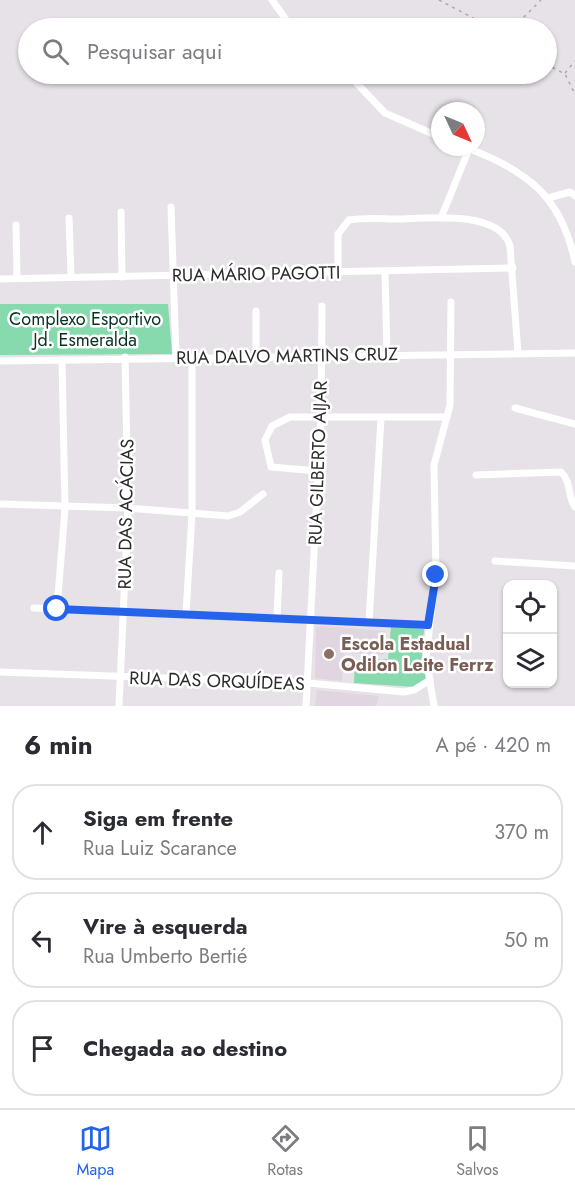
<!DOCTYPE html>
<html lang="pt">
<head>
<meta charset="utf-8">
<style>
	:root { --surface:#fff; --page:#f7f7f7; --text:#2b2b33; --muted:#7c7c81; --line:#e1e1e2; --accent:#2563eb }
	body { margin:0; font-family:Jost,sans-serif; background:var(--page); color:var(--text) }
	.controls { position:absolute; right:18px; bottom:18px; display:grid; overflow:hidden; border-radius:12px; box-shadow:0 2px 4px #0004 }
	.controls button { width:54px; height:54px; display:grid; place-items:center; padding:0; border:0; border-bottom:2px solid var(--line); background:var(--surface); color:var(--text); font:30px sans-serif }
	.compass { position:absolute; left:431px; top:102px; width:54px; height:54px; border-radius:50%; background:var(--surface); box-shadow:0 2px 4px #0004; rotate:134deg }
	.stop { position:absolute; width:18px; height:18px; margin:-14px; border:4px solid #2563eb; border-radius:50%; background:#fff }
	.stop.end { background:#2563eb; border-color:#fff; box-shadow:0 2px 6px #0008 }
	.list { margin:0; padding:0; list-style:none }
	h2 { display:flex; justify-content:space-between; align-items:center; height:78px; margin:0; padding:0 24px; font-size:26px }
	h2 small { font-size:20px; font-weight:400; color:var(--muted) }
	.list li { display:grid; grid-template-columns:39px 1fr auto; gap:18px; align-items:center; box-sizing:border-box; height:96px; margin:0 12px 12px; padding:0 12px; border:2px solid var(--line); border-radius:24px }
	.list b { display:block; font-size:22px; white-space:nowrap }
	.list p { margin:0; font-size:20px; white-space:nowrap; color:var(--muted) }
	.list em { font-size:20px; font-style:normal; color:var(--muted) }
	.icon { flex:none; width:33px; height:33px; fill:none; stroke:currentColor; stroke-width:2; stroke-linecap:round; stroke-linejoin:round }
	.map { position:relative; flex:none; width:575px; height:706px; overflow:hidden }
	.search { position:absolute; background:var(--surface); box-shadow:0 2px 4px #0004; left:18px; right:18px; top:18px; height:66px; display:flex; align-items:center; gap:15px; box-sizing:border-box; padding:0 21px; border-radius:33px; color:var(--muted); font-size:22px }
	.sheet { height:402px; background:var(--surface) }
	nav { display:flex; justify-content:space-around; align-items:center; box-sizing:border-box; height:84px; border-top:2px solid var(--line); background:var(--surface); font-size:16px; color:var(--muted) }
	nav a { display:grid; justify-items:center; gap:3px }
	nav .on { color:var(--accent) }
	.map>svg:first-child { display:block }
</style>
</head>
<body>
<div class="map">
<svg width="575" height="706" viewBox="0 0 575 706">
	<rect width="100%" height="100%" fill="#e7e2e8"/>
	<!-- built -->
	<g fill="#e0d5e1">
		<polygon points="322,626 385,631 384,655 344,653 342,681 315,678 316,628"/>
		<polygon points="317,690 379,696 376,706 315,706"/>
	</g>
	<!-- green -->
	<g fill="#86daad">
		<polygon points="0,304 168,304 172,354 0,355"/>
		<polygon points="391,627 424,629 422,655 426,679 415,687 354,683 355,660 388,659"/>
	</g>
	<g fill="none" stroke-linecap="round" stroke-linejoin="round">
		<!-- path -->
		<g stroke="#aca8ad" stroke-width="1.5" stroke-dasharray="3 4.5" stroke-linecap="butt">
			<polyline points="439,0 492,28"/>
			<polyline points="513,28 541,0"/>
			<polyline points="546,64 565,74 575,94"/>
			<polyline points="565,73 575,61"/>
		</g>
		<!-- minor -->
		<g stroke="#fff" stroke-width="7">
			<polyline points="272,0 292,28"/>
			<polyline points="348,74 385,113 440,137"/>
			<path d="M 465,147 C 526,170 561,195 575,262"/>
			<polyline points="548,198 570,192 575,196"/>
			<polyline points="171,207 176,357"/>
			<polyline points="121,212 122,277"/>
			<polyline points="69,218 71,276"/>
			<polyline points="441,218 469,149"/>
			<polyline points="16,225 17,277"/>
			<path d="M 338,272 L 338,234 L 349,220 C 365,217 384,219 400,219 C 428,218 500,210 510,246 L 518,353"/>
			<polyline points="385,272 387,356"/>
			<polyline points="0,279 513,268"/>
			<polyline points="256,357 256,311"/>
			<polyline points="0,361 575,353"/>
			<polyline points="515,408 575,424"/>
			<polyline points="318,471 271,467 265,440 272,426 290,417 447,417"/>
			<path d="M 476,475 L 561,472 C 572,482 567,496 575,507"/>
			<polyline points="0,504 128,508 228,516 240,512 263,494"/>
			<polyline points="495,561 575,566"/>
			<polyline points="34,608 428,625"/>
			<polyline points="57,609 65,508 62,360"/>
			<polyline points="186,613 192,514 192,358"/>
			<polyline points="277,617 279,573"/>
			<polyline points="369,622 381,418"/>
			<polyline points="0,672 308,683 404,692 414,690 430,680"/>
			<polyline points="119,706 128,508 125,357"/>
			<polyline points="306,706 321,418 322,306"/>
			<polyline points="434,706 426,657 436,575 434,465 450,405 451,302"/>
		</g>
	</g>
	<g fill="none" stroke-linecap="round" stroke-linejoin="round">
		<!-- route -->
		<polyline stroke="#2563eb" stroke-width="8" points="57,609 428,625 436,575"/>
	</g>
	<!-- markers -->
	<circle fill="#8d6e63" stroke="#fff" stroke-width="2" cx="329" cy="654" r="6"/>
	<g text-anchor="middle" stroke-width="5" stroke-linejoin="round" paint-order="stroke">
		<!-- street labels -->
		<g font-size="18" fill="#2c2a2c" stroke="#fff">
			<text transform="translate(256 274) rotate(-1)" y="6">RUA MÁRIO PAGOTTI</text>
			<text transform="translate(287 356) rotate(-1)" y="6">RUA DALVO MARTINS CRUZ</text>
			<text transform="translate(318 463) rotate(-88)" y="6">RUA GILBERTO AIJAR</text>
			<text transform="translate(126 514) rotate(-89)" y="6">RUA DAS ACÁCIAS</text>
			<text transform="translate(217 681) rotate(2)" y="6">RUA DAS ORQUÍDEAS</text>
		</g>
		<!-- park labels -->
		<g font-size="18" fill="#093120" stroke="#fff">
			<text x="85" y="325">Complexo Esportivo<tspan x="85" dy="21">Jd. Esmeralda</tspan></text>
		</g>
		<!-- education labels -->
		<g font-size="18" font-weight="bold" fill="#785e54" stroke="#fff" text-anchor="start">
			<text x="341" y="650">Escola Estadual<tspan x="341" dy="21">Odilon Leite Ferrz</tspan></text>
		</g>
	</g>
</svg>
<div class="controls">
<button><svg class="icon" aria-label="locate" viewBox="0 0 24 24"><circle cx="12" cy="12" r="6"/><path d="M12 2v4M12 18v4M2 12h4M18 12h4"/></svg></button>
<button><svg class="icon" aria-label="layers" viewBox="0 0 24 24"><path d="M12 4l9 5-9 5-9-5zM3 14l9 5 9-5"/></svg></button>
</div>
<svg class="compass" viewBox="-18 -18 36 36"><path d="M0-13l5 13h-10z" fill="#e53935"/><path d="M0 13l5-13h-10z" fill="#7c7c81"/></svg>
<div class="stop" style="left:57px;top:609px"></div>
<div class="stop end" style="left:436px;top:575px"></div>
<div class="search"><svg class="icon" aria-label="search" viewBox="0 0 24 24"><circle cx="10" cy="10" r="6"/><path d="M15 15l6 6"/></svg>Pesquisar aqui</div>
</div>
<section class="sheet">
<h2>6 min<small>A pé · 420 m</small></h2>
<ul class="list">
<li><svg class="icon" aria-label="ahead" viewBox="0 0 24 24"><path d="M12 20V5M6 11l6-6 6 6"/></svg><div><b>Siga em frente</b><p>Rua Luiz Scarance</p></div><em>370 m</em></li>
<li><svg class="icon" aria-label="left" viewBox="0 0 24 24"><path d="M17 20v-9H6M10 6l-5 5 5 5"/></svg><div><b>Vire à esquerda</b><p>Rua Umberto Bertié</p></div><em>50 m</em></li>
<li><svg class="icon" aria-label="arrive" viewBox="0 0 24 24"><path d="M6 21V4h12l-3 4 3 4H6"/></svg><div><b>Chegada ao destino</b></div></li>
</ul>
</section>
<nav>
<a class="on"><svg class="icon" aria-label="map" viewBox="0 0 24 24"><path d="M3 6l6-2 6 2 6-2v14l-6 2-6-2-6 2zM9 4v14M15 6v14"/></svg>Mapa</a>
<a><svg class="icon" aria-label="directions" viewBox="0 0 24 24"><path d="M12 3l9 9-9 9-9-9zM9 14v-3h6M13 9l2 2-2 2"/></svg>Rotas</a>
<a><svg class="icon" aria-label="saved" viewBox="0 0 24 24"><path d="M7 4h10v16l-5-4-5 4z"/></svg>Salvos</a>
</nav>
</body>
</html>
